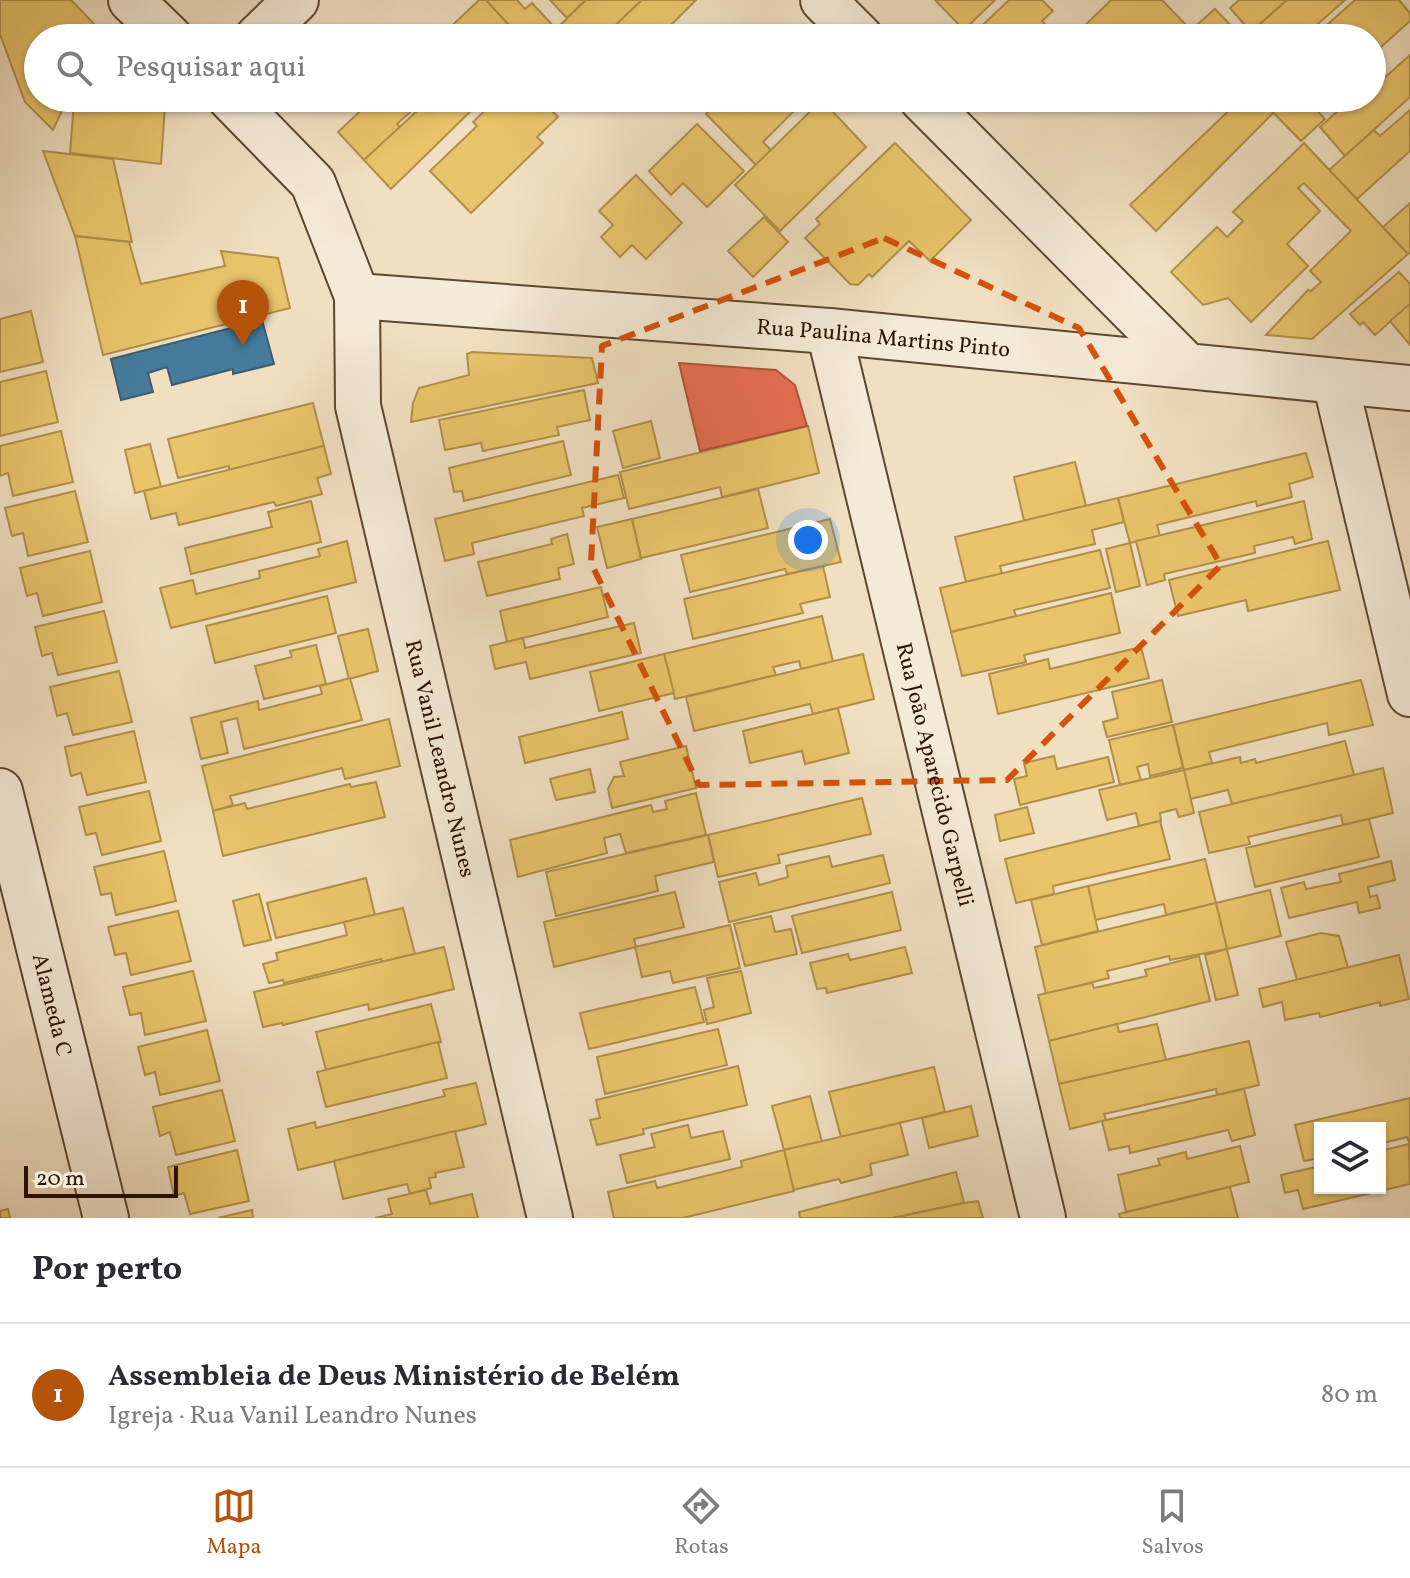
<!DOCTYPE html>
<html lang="pt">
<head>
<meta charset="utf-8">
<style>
	:root { --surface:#fff; --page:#f7f7f7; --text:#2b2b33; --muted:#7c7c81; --line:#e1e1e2; --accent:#b45309 }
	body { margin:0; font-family:Vollkorn,serif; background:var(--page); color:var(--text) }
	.controls { position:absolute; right:24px; bottom:24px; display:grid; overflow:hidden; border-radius:0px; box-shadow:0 2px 6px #0004 }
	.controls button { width:72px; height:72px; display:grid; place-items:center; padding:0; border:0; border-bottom:2px solid var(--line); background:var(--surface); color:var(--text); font:40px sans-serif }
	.scale { position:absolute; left:24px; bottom:20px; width:154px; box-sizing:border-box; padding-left:8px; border:4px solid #2e1300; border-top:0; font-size:22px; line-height:28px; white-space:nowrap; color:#2e1300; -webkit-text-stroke:6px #f5ead7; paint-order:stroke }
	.you { position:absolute; left:808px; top:540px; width:28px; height:28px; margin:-20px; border:6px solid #fff; border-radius:50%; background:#1a73e8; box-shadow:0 0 0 12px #1a73e833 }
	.badge { display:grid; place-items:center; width:52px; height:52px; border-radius:50%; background:var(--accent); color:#fff; font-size:26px; font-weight:700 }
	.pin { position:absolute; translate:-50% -66px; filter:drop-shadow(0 2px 4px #0008) }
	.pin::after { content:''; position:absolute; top:42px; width:28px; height:24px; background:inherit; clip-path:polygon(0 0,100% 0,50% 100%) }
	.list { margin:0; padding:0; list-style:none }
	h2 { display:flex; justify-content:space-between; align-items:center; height:104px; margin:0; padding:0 32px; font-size:34px }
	h2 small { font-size:26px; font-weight:400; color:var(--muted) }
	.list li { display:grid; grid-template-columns:52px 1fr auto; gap:24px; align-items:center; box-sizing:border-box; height:144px; padding:0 32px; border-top:2px solid var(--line) }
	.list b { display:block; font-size:30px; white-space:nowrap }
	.list p { margin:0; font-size:26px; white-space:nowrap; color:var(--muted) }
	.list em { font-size:26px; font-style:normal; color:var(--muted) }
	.icon { flex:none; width:44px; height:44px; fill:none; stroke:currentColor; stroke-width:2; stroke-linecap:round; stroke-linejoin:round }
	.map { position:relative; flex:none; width:1410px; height:1218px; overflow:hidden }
	.search { position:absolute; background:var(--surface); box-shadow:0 2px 6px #0004; left:24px; right:24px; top:24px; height:88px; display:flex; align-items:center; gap:20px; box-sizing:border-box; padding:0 28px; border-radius:44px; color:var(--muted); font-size:30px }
	.sheet { height:248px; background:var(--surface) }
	nav { display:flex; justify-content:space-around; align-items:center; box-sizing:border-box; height:112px; border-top:2px solid var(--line); background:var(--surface); font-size:22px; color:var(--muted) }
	nav a { display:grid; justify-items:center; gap:4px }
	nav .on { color:var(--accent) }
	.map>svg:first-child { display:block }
</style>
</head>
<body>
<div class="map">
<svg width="1410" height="1218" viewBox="0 0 1410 1218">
	<rect width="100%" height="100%" fill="#f0dfc1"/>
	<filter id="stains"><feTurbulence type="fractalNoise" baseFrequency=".0025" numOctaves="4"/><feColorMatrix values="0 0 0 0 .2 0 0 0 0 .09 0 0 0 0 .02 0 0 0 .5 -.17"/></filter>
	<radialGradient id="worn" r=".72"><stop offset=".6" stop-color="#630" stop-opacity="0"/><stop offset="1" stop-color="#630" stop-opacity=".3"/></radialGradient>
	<!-- homes -->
	<g fill="#e9c46a" stroke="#b18f4a" stroke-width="2">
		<polygon points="0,0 71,0 97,27 86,38 38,38 38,98 68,98 53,130 25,102 0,34"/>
		<polygon points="479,0 486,0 509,25 495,38 439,38"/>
		<polygon points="486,0 517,0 525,9 532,3 556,29 547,38 521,38"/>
		<polygon points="550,0 586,0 567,18"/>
		<polygon points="586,0 642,0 602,38 557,38 552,33"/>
		<polygon points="642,0 696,0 658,38 602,38"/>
		<polygon points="935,0 995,0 964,30"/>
		<polygon points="1009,0 1042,0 1053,11 1042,21 1053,32 1046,38 969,38"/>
		<polygon points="1111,0 1162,0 1191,30 1184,38 1072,38"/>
		<polygon points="1239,0 1287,0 1251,32 1230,8"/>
		<polygon points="1287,0 1345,0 1302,38 1272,38 1259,25"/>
		<polygon points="1355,0 1399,0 1410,13 1410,21 1372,55 1372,38 1318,38 1321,35 1318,33"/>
		<polygon points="1215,9 1243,38 1199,38 1191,30"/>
		<polygon points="509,25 521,38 495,38"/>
		<polygon points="1410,55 1410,97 1345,156 1320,127 1352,98 1372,98 1372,89"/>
		<polygon points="374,98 419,98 415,102 417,106 397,124 400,127 364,160 338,132"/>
		<polygon points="431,98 475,98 480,102 391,189 364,160"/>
		<polygon points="498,98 503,103 509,98 540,98 558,117 537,137 543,143 471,213 430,171 477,126 473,122"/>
		<polygon points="580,98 603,98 591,110"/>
		<polygon points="723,98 807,98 763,142 771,150 756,165 706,114"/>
		<polygon points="1242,98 1259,98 1274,112 1156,231 1130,205"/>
		<polygon points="1259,98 1305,98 1325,119 1301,141"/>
		<polygon points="822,100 866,147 780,231 735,185"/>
		<polygon points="74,101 165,106 161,164 70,153"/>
		<polygon points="1410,110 1410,151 1357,199 1329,170 1374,130 1380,136"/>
		<polygon points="697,124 744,171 707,207 683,183 671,195 649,171"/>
		<polygon points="895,143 971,220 930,261 909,241 872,277 869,274 858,285 850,284 805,238 820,224 816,219"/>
		<polygon points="1304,143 1408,254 1312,339 1266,335 1308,290 1311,291 1321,282 1310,271 1351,231 1304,183 1298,188 1320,211 1287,244 1308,266 1251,322 1228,298 1203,305 1171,272 1217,227 1227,237 1243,221 1233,212"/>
		<polygon points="43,151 113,159 132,242 75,236"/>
		<polygon points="636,175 682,223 646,259 632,245 620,257 601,237 613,225 599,211"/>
		<polygon points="1410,203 1410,253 1408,254 1383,227"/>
		<polygon points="764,217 788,242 753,277 728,251"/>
		<polygon points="75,236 129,242 141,284 225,266 221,251 278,258 290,308 103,355"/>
		<polygon points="1399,272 1410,284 1410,304 1375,335 1363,322 1360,325 1350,314"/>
		<polygon points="1410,304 1410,345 1390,321"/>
		<polygon points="31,311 43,362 0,372 0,319"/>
		<polygon points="472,352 592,358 598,383 411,422 413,403 419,388 469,375 467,354"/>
		<polygon points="46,371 58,422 0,436 0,382"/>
		<polygon points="584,390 590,420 557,427 559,435 483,451 481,443 445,450 439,420"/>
		<polygon points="313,403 324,446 229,470 229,466 178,478 168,439"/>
		<polygon points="651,421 660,458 623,468 613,431"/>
		<polygon points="808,426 819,473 722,497 720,487 629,509 620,472"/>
		<polygon points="61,431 73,482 13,496 8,473 0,476 0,446"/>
		<polygon points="563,441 571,475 464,501 462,491 454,492 449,468"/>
		<polygon points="150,444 161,487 135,493 125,450"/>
		<polygon points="324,446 331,474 317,478 322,494 276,506 274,502 179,525 176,513 151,519 144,491"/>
		<polygon points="1306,453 1313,477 1289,484 1292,497 1257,506 1256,501 1157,525 1160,536 1130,543 1118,498"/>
		<polygon points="1075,462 1086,506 1024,521 1014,477"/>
		<polygon points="618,475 624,498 582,508 584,516 472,543 474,554 445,561 435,519"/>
		<polygon points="758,489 768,528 641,558 632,519"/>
		<polygon points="75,491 88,542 28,556 23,533 12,536 5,508"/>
		<polygon points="1118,498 1124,522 1092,530 1095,544 1000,566 1002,574 966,582 955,537"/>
		<polygon points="311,501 321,542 191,574 185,548 272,527 268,512"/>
		<polygon points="1304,501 1312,539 1295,544 1293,537 1254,546 1255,553 1164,574 1165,580 1147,585 1136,541"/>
		<polygon points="632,519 641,559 607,568 597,527"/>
		<polygon points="830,519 841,562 787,574 785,569 690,592 681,555"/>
		<polygon points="567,534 574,564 558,568 560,579 487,596 478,562 552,544 551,539"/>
		<polygon points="347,541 356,582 171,628 160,588 193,580 196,594 260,578 259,571 320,556 318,549"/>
		<polygon points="1328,541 1340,590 1248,611 1246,600 1178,616 1169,580"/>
		<polygon points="1130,543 1140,586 1116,592 1106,549"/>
		<polygon points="1100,550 1110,588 1014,610 1016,616 951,632 940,588"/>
		<polygon points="90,551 102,602 43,616 37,593 27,596 20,568"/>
		<polygon points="823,566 830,597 800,604 803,613 693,639 684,599"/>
		<polygon points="601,587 608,617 507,642 500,611"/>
		<polygon points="1111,593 1120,633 1024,655 1026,662 962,676 951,632"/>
		<polygon points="327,596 336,633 215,663 206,626"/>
		<polygon points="104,611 117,662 58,675 52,653 42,656 35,627"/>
		<polygon points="822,616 833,662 801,669 799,661 773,667 776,675 675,699 664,654"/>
		<polygon points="634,623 641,653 530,679 526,662 495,669 490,646 523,638 525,648"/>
		<polygon points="368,629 378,671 349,679 338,636"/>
		<polygon points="316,645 326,684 264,699 255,666 292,657 290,651"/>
		<polygon points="1141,647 1149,678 998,714 989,674 1048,659 1050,669"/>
		<polygon points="664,654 674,693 599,711 590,672"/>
		<polygon points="863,654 874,699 813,714 810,704 694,731 686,697"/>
		<polygon points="119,671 132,722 73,735 67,713 57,716 50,687"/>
		<polygon points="350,678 362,720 244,749 237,718 221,722 228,753 201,759 191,718 258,701 259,710 322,694 320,686"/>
		<polygon points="1162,680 1172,722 1107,737 1103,722 1118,718 1112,692"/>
		<polygon points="1361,680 1373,725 1329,735 1327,723 1209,752 1212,763 1184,770 1173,725"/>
		<polygon points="838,708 849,753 805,764 802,751 750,763 743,731"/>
		<polygon points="622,712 628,739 525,763 519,737"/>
		<polygon points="389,719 400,766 345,779 342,768 230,796 233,805 213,811 202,766"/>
		<polygon points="1173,725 1183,768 1150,776 1148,764 1137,767 1141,780 1120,785 1109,740"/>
		<polygon points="134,731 146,782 87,795 81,773 71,776 65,747"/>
		<polygon points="1345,741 1354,775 1232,804 1228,790 1190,799 1184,770 1240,757 1241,763 1255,759 1256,763"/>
		<polygon points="686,746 696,788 612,808 608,789 614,777 624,776 620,762"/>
		<polygon points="1054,756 1057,769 1108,757 1114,782 1020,805 1014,779 1027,776 1024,763"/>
		<polygon points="1383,768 1393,813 1343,825 1341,815 1248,837 1250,844 1209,853 1199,812"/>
		<polygon points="590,769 595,792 556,800 550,779"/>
		<polygon points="1184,770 1194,813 1179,817 1176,809 1160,813 1161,821 1139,826 1136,813 1107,820 1099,790"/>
		<polygon points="376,782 385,817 223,856 213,811 245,803 247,809 350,784 351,787"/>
		<polygon points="149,791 161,841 102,855 96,833 86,835 79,807"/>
		<polygon points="696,793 706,835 626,853 620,834 604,838 607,853 518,877 510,840 651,805 653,812 667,809 665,801"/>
		<polygon points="862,798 871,834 778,855 780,863 718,877 708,835"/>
		<polygon points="1027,807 1034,833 1000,841 995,815"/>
		<polygon points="1369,819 1379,857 1255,887 1246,848"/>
		<polygon points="1160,821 1170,859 1053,886 1054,894 1016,903 1005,859"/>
		<polygon points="708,835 714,862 655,876 658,891 556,916 546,872"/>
		<polygon points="164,851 176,901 116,915 111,893 101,895 94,867"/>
		<polygon points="883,855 890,883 729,922 719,882 756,873 759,885 788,877 786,866 829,856 832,867"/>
		<polygon points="1205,859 1216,903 1166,915 1164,904 1095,920 1088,886"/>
		<polygon points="1391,861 1395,880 1368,887 1370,897 1377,895 1380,908 1359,913 1357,902 1289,918 1281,888 1304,882 1306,889 1341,882 1339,874"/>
		<polygon points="366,878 375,915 276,938 267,903"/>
		<polygon points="1088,886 1098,931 1042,945 1031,900"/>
		<polygon points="1270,890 1281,936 1227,949 1216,903"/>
		<polygon points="675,892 684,927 634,939 636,947 554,967 544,922"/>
		<polygon points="892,892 901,930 802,953 792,916"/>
		<polygon points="259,894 271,940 244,946 233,901"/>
		<polygon points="1216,903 1227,949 1170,960 1169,956 1107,971 1109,978 1046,994 1035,947"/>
		<polygon points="403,908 415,954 382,962 381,959 284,983 283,980 269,983 263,964 278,960 276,953 347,935 344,922"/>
		<polygon points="178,911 191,961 131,975 126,953 115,955 108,927"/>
		<polygon points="771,916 775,932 791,929 797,954 745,966 734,924"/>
		<polygon points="730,925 740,968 673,983 670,971 642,977 635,947"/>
		<polygon points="1321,933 1339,936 1348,968 1297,980 1286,942"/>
		<polygon points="444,947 454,989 369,1010 368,1004 283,1025 282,1023 263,1027 254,992"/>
		<polygon points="905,947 912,973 827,993 826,988 817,989 810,963 848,954 850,960"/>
		<polygon points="1227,949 1238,995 1216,1000 1205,955"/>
		<polygon points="1399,955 1409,999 1380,1006 1380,1002 1320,1017 1319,1013 1285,1020 1282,1002 1263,1007 1259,989"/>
		<polygon points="1199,956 1210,1001 1049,1041 1038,995 1092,983 1094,988 1147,976 1145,970"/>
		<polygon points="193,971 206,1021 145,1035 141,1013 130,1015 123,987"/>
		<polygon points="741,971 751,1013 707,1024 704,1010 714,1007 707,978"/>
		<polygon points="695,987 704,1022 589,1049 580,1013"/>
		<polygon points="431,1004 441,1042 326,1070 316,1032"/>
		<polygon points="1117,1024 1119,1032 1157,1024 1166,1060 1059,1084 1049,1041"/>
		<polygon points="718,1029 727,1065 605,1094 597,1057"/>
		<polygon points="207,1030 220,1081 160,1095 155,1072 145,1075 138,1047"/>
		<polygon points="1249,1041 1259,1085 1217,1095 1216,1089 1104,1114 1106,1120 1070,1129 1059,1084"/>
		<polygon points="438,1042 447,1078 326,1107 317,1072"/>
		<polygon points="738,1066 747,1105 643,1129 644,1134 597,1145 590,1120 600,1118 596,1100"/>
		<polygon points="934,1067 945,1112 841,1137 829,1092"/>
		<polygon points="476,1083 486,1124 298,1170 288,1129 315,1122 316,1128 445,1096 443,1090"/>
		<polygon points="1244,1089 1255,1135 1232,1141 1228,1130 1130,1153 1129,1146 1109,1150 1102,1121"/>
		<polygon points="222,1090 235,1141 176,1155 170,1132 160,1136 153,1107"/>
		<polygon points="810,1096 822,1142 784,1150 772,1106"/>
		<polygon points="1410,1098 1410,1144 1407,1137 1380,1144 1380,1128 1320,1128 1320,1158 1304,1161 1295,1125"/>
		<polygon points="971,1106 978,1136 929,1148 922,1118"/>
		<polygon points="900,1123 908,1155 870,1164 872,1175 841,1183 839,1179 793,1190 784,1150"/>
		<polygon points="688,1125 691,1138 723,1131 730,1159 627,1183 620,1155 655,1147 651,1134"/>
		<polygon points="455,1131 464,1167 435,1173 436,1177 429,1178 431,1188 410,1194 407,1184 343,1199 334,1161"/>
		<polygon points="1409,1144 1410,1184 1303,1209 1298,1190 1285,1193 1281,1175 1320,1166 1320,1188 1380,1188 1380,1151"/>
		<polygon points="1240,1146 1249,1182 1126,1212 1118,1175 1160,1165 1158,1159 1186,1152 1187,1159"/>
		<polygon points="237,1150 249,1201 190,1214 184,1193 174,1196 168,1167"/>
		<polygon points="784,1150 794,1191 683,1218 614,1218 608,1192 655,1181 657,1188 742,1167 741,1161"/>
		<polygon points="956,1172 964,1203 892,1218 800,1218 799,1212"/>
		<polygon points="1230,1187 1238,1218 1120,1218 1119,1214"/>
		<polygon points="426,1190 430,1204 472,1194 478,1218 375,1218 392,1214 388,1199"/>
		<polygon points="978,1201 983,1218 893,1218 964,1203"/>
		<polygon points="8,1209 10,1218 0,1218 0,1211"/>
		<polygon points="252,1210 253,1218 218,1218"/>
	</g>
	<!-- shops -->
	<polygon fill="#e76f51" stroke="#b05339" stroke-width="2" points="679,363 776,370 795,385 807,426 700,451"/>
	<!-- public -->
	<polygon fill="#457b9d" stroke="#3e5c6e" stroke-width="2" points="262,320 274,364 233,374 233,369 172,385 167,367 148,373 153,392 121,400 111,359"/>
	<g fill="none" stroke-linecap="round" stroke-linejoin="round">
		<defs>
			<g id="street">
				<polyline points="131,0 170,38"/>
				<polyline points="823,0 861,38"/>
				<polyline points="257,38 296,0"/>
				<path id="s1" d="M 230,98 L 313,183 L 357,296 L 358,406 L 550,1218"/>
				<polyline points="921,98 1187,366"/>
				<path id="s2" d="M 357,296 L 829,331 L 1410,388"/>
				<path id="s3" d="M 829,331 L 1043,1218"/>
				<polyline points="1335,381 1410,694"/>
				<path id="s4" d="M 0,791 L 106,1218"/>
			</g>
		</defs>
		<!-- street casing -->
		<use href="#street" stroke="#5e4630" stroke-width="48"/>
		<!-- street -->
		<use href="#street" stroke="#f5ead7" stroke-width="44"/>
	</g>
	<!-- marked area -->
	<path fill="none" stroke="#d5520b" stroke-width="6" stroke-dasharray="16 10" stroke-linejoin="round" d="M 884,238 L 1079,328 L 1221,565 L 1007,780 L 699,785 L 591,563 L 602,346 Z"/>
	<g text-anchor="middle" stroke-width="8" stroke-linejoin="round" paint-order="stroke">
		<!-- street labels -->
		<g font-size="22" fill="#2e1300" stroke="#f5ead7">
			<text dy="8" stroke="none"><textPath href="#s2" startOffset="528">Rua Paulina Martins Pinto</textPath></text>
			<text dy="8" stroke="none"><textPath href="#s1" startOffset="712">Rua Vanil Leandro Nunes</textPath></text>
			<text dy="8" stroke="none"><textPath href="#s3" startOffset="456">Rua João Aparecido Garpelli</textPath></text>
			<text dy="8" stroke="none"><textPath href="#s4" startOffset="220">Alameda C</textPath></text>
		</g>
	</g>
	<rect width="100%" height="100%" filter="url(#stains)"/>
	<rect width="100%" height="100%" fill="url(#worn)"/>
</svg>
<div class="controls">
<button><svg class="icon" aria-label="layers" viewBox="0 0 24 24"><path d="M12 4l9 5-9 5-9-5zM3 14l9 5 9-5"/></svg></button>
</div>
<div class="scale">20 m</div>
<div class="you"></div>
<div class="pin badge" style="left:243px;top:346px">1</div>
<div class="search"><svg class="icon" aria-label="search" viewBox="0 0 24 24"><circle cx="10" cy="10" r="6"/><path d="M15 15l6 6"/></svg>Pesquisar aqui</div>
</div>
<section class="sheet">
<h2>Por perto<small></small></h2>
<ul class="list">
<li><span class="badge">1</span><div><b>Assembleia de Deus Ministério de Belém</b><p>Igreja · Rua Vanil Leandro Nunes</p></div><em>80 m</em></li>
</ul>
</section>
<nav>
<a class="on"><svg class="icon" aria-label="map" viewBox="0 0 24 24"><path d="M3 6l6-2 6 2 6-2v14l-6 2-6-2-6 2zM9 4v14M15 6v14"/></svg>Mapa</a>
<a><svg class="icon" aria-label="directions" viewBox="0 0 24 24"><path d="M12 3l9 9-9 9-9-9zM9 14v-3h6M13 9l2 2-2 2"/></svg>Rotas</a>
<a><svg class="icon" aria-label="saved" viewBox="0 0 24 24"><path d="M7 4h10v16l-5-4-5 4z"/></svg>Salvos</a>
</nav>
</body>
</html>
